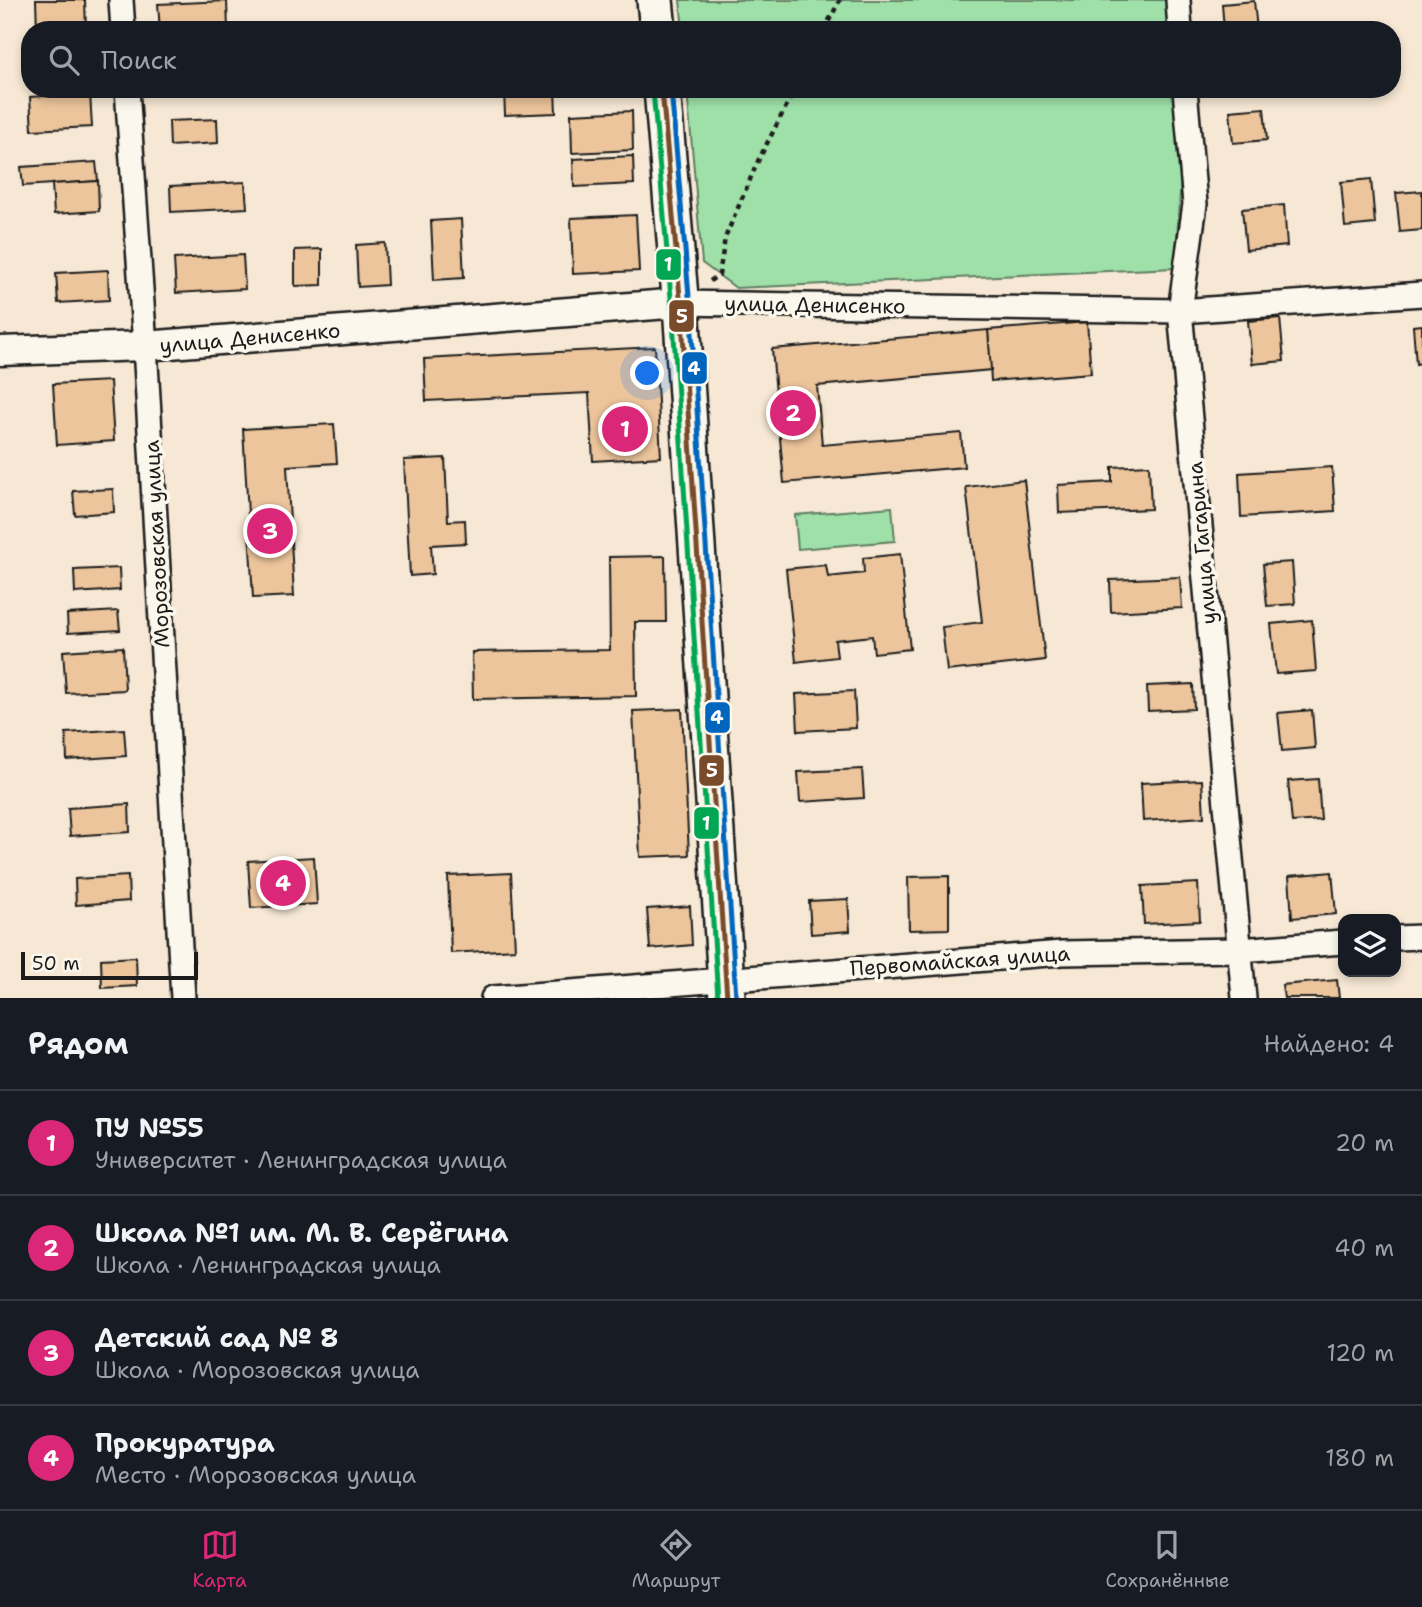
<!DOCTYPE html>
<html lang="ru">
<head>
<meta charset="utf-8">
<style>
	:root { --surface:#171b24; --page:#242831; --text:#f1f3f6; --muted:#9ea1a6; --line:#363941; --accent:#db2777 }
	body { margin:0; font-family:"Shantell Sans",sans-serif; background:var(--page); color:var(--text) }
	.controls { position:absolute; right:21px; bottom:21px; display:grid; overflow:hidden; border-radius:14px; box-shadow:0 4px 10px #0003 }
	.controls button { width:63px; height:63px; display:grid; place-items:center; padding:0; border:0; border-bottom:2px solid var(--line); background:var(--surface); color:var(--text); font:35px sans-serif }
	.scale { position:absolute; left:21px; bottom:18px; width:177px; box-sizing:border-box; padding-left:7px; border:4px solid #1c1c1c; border-top:0; font-size:19px; line-height:24px; white-space:nowrap; color:#1c1c1c; -webkit-text-stroke:5px #fbf7ec; paint-order:stroke }
	.you { position:absolute; left:648px; top:374px; width:24px; height:24px; margin:-18px; border:5px solid #fff; border-radius:50%; background:#1a73e8; box-shadow:0 0 0 10px #1a73e833 }
	.badge { display:grid; place-items:center; width:46px; height:46px; border-radius:50%; background:var(--accent); color:#fff; font-size:23px; font-weight:700 }
	.pin { position:absolute; translate:-50% -50%; border:4px solid #fff; box-shadow:0 2px 7px #0006 }
	.list { margin:0; padding:0; list-style:none }
	h2 { display:flex; justify-content:space-between; align-items:center; height:91px; margin:0; padding:0 28px; font-size:30px }
	h2 small { font-size:23px; font-weight:400; color:var(--muted) }
	.list li { display:grid; grid-template-columns:46px 1fr auto; gap:21px; align-items:center; box-sizing:border-box; height:105px; padding:0 28px; border-top:2px solid var(--line) }
	.list b { display:block; font-size:26px; white-space:nowrap }
	.list p { margin:0; font-size:23px; white-space:nowrap; color:var(--muted) }
	.list em { font-size:23px; font-style:normal; color:var(--muted) }
	.icon { flex:none; width:38px; height:38px; fill:none; stroke:currentColor; stroke-width:2; stroke-linecap:round; stroke-linejoin:round }
	.map { position:relative; flex:none; width:1422px; height:998px; overflow:hidden }
	.search { position:absolute; background:var(--surface); box-shadow:0 4px 10px #0003; left:21px; right:21px; top:21px; height:77px; display:flex; align-items:center; gap:18px; box-sizing:border-box; padding:0 24px; border-radius:28px; color:var(--muted); font-size:26px }
	.sheet { height:511px; background:var(--surface) }
	nav { display:flex; justify-content:space-around; align-items:center; box-sizing:border-box; height:98px; border-top:2px solid var(--line); background:var(--surface); font-size:19px; color:var(--muted) }
	nav a { display:grid; justify-items:center; gap:4px }
	nav .on { color:var(--accent) }
	.map>svg:first-child { display:block }
</style>
</head>
<body>
<div class="map">
<svg width="1422" height="998" viewBox="0 0 1422 998">
	<rect width="100%" height="100%" fill="#f6e8d4"/>
	<filter id="ink" filterUnits="userSpaceOnUse"><feTurbulence type="fractalNoise" baseFrequency=".0143" numOctaves="2"/><feDisplacementMap in="SourceGraphic" scale="14" xChannelSelector="R" yChannelSelector="G"/><feConvolveMatrix kernelMatrix="1 2 1 2 8 2 1 2 1" color-interpolation-filters="sRGB"/></filter>
	<g filter="url(#ink)">
		<!-- green -->
		<g fill="#9fe0a9" stroke="#5e7e62" stroke-width="2">
			<polygon points="680,0 1167,0 1169,30 683,30"/>
			<polygon points="687,89 1174,89 1181,178 1175,268 736,288 702,263"/>
			<polygon points="892,507 895,541 798,549 795,515"/>
		</g>
		<!-- building -->
		<g fill="#ecc59c" stroke="#1c1c1c" stroke-width="2">
			<polygon points="36,0 85,0 86,30 37,30"/>
			<polygon points="227,1 228,30 160,30 158,4"/>
			<polygon points="1254,1 1257,30 1224,30 1222,4"/>
			<polygon points="504,89 555,89 556,113 505,115"/>
			<polygon points="90,93 92,127 32,130 30,97"/>
			<polygon points="1264,108 1267,140 1233,143 1230,111"/>
			<polygon points="632,111 633,150 572,153 571,114"/>
			<polygon points="217,119 218,143 170,146 169,121"/>
			<polygon points="633,156 634,184 574,187 573,159"/>
			<polygon points="96,162 98,181 23,186 21,167"/>
			<polygon points="1371,179 1375,224 1345,227 1341,182"/>
			<polygon points="98,181 99,211 54,214 52,184"/>
			<polygon points="245,182 247,208 171,212 170,186"/>
			<polygon points="1422,191 1422,230 1400,232 1396,193"/>
			<polygon points="1284,205 1287,246 1246,250 1242,209"/>
			<polygon points="636,215 639,271 573,274 571,218"/>
			<polygon points="461,219 464,278 434,280 431,221"/>
			<polygon points="385,243 387,285 358,287 356,245"/>
			<polygon points="322,249 322,285 295,286 295,250"/>
			<polygon points="243,255 245,289 176,293 174,259"/>
			<polygon points="108,270 109,300 58,303 56,273"/>
			<polygon points="1280,318 1284,361 1252,364 1248,321"/>
			<polygon points="1087,322 1091,373 991,381 988,330"/>
			<polygon points="1422,325 1422,363 1416,364 1413,326"/>
			<polygon points="988,330 991,370 817,386 822,445 961,433 964,467 784,483 772,349"/>
			<polygon points="655,347 661,457 593,461 589,393 426,401 424,359"/>
			<polygon points="110,381 114,441 57,445 53,384"/>
			<polygon points="334,424 337,463 287,466 294,596 253,598 243,429"/>
			<polygon points="445,458 448,521 465,520 466,543 431,545 433,574 410,576 404,460"/>
			<polygon points="1149,465 1151,509 1059,513 1058,485 1112,482 1112,467"/>
			<polygon points="1332,467 1335,511 1241,517 1239,473"/>
			<polygon points="1024,480 1045,660 947,671 942,627 982,622 966,487"/>
			<polygon points="113,489 114,512 75,515 73,491"/>
			<polygon points="900,554 910,649 874,653 872,636 835,640 837,657 796,662 786,569 826,565 828,577 864,573 863,558"/>
			<polygon points="665,556 666,622 635,622 636,696 473,699 472,652 610,650 609,557"/>
			<polygon points="1292,562 1295,604 1267,606 1263,564"/>
			<polygon points="119,568 120,590 75,593 74,570"/>
			<polygon points="1180,577 1182,608 1111,612 1110,580"/>
			<polygon points="118,611 120,630 68,633 67,614"/>
			<polygon points="1312,620 1316,671 1276,674 1271,624"/>
			<polygon points="123,647 125,690 66,693 63,651"/>
			<polygon points="1193,684 1194,709 1148,711 1147,686"/>
			<polygon points="854,691 856,728 798,731 796,694"/>
			<polygon points="682,709 689,855 640,857 633,711"/>
			<polygon points="1312,710 1315,748 1282,751 1278,713"/>
			<polygon points="124,729 126,756 67,760 66,733"/>
			<polygon points="862,769 864,798 800,802 798,772"/>
			<polygon points="1318,779 1321,820 1292,822 1288,781"/>
			<polygon points="1202,780 1204,817 1143,821 1141,783"/>
			<polygon points="129,804 130,832 70,836 68,808"/>
			<polygon points="314,857 317,904 251,908 248,861"/>
			<polygon points="1332,872 1336,914 1292,918 1289,876"/>
			<polygon points="511,873 515,949 451,953 448,876"/>
			<polygon points="128,876 129,901 76,905 75,879"/>
			<polygon points="949,876 949,929 909,930 908,877"/>
			<polygon points="1198,883 1200,921 1144,924 1142,886"/>
			<polygon points="848,899 850,931 811,934 809,901"/>
			<polygon points="690,906 692,945 650,949 647,909"/>
			<polygon points="136,957 137,986 102,988 101,959"/>
			<polygon points="1337,980 1339,998 1284,998 1282,985"/>
		</g>
		<g fill="none" stroke-linecap="round" stroke-linejoin="round">
			<defs>
				<g id="minor">
					<polyline points="121,0 123,30"/>
					<polyline points="1178,0 1180,30"/>
					<polyline points="127,89 145,346 183,998"/>
					<polyline points="1185,89 1195,204 1180,311 1244,998"/>
					<polyline points="680,303 1180,311 1422,294"/>
					<polyline points="1396,938 1422,937"/>
					<polyline points="493,998 1062,953 1240,950 1343,942"/>
				</g>
				<polyline id="tertiary" points="0,351 145,346 680,303"/>
				<g id="primary">
					<polyline points="655,0 658,30"/>
					<polyline points="662,89 682,320 727,998"/>
				</g>
			</defs>
			<!-- minor casing -->
			<use href="#minor" stroke="#1c1c1c" stroke-width="28"/>
			<!-- tertiary casing -->
			<use href="#tertiary" stroke="#1c1c1c" stroke-width="33"/>
			<!-- primary casing -->
			<use href="#primary" stroke="#1c1c1c" stroke-width="40"/>
			<!-- path -->
			<g stroke="#1c1c1c" stroke-width="4.5" stroke-dasharray="5 5" stroke-linecap="butt">
				<polyline points="824,30 840,0"/>
				<polyline points="710,281 719,275 725,238 758,161 795,89"/>
			</g>
			<!-- minor -->
			<use href="#minor" stroke="#fbf7ec" stroke-width="23"/>
			<!-- tertiary -->
			<use href="#tertiary" stroke="#fbf7ec" stroke-width="28"/>
			<!-- primary -->
			<use href="#primary" stroke="#fbf7ec" stroke-width="35"/>
			<defs>
				<polyline id="bus-1" points="662,89 682,320 727,998"/>
				<polyline id="bus-2" points="653,90 673,321 718,998"/>
				<polyline id="bus-3" points="671,89 691,319 736,997"/>
			</defs>
			<!-- bus-1 casing -->
			<use href="#bus-1" stroke="#fbf7ec" stroke-width="10"/>
			<!-- bus-2 casing -->
			<use href="#bus-2" stroke="#fbf7ec" stroke-width="10"/>
			<!-- bus-3 casing -->
			<use href="#bus-3" stroke="#fbf7ec" stroke-width="10"/>
			<!-- bus-1 -->
			<use href="#bus-1" stroke="#7a4b2a" stroke-width="5"/>
			<!-- bus-2 -->
			<use href="#bus-2" stroke="#00a651" stroke-width="5"/>
			<!-- bus-3 -->
			<use href="#bus-3" stroke="#0065bd" stroke-width="5"/>
		</g>
	</g>
	<g text-anchor="middle" stroke-width="7" stroke-linejoin="round" paint-order="stroke">
		<!-- street labels -->
		<g font-size="21" fill="#1c1c1c" stroke="#fbf7ec">
			<text transform="translate(815 305) rotate(1)" y="7">улица Денисенко</text>
			<text transform="translate(250 338) rotate(-5)" y="7">улица Денисенко</text>
			<text transform="translate(1202 543) rotate(-95)" y="7">улица Гагарина</text>
			<text transform="translate(157 544) rotate(-93)" y="7">Морозовская улица</text>
			<text transform="translate(960 961) rotate(-4)" y="7">Первомайская улица</text>
		</g>
	</g>
	<g stroke="#fbf7ec" stroke-width="2.5">
		<rect x="655" y="248" width="27" height="33" rx="7" fill="#00a651"/>
		<rect x="668" y="299" width="27" height="34" rx="7" fill="#7a4b2a"/>
		<rect x="681" y="351" width="27" height="34" rx="7" fill="#0065bd"/>
		<rect x="704" y="701" width="27" height="33" rx="7" fill="#0065bd"/>
		<rect x="698" y="754" width="27" height="33" rx="7" fill="#7a4b2a"/>
		<rect x="693" y="806" width="27" height="34" rx="7" fill="#00a651"/>
	</g>
	<g font-size="19" text-anchor="middle" font-weight="bold" fill="#fff">
		<text x="668" y="271">1</text>
		<text x="682" y="323">5</text>
		<text x="694" y="375">4</text>
		<text x="717" y="724">4</text>
		<text x="712" y="777">5</text>
		<text x="706" y="830">1</text>
	</g>
</svg>
<div class="controls">
<button><svg class="icon" aria-label="layers" viewBox="0 0 24 24"><path d="M12 4l9 5-9 5-9-5zM3 14l9 5 9-5"/></svg></button>
</div>
<div class="scale">50 m</div>
<div class="you"></div>
<div class="pin badge" style="left:625px;top:429px">1</div>
<div class="pin badge" style="left:793px;top:413px">2</div>
<div class="pin badge" style="left:270px;top:531px">3</div>
<div class="pin badge" style="left:283px;top:883px">4</div>
<div class="search"><svg class="icon" aria-label="search" viewBox="0 0 24 24"><circle cx="10" cy="10" r="6"/><path d="M15 15l6 6"/></svg>Поиск</div>
</div>
<section class="sheet">
<h2>Рядом<small>Найдено: 4</small></h2>
<ul class="list">
<li><span class="badge">1</span><div><b>ПУ №55</b><p>Университет · Ленинградская улица</p></div><em>20 m</em></li>
<li><span class="badge">2</span><div><b>Школа №1 им. М. В. Серёгина</b><p>Школа · Ленинградская улица</p></div><em>40 m</em></li>
<li><span class="badge">3</span><div><b>Детский сад № 8</b><p>Школа · Морозовская улица</p></div><em>120 m</em></li>
<li><span class="badge">4</span><div><b>Прокуратура</b><p>Место · Морозовская улица</p></div><em>180 m</em></li>
</ul>
</section>
<nav>
<a class="on"><svg class="icon" aria-label="map" viewBox="0 0 24 24"><path d="M3 6l6-2 6 2 6-2v14l-6 2-6-2-6 2zM9 4v14M15 6v14"/></svg>Карта</a>
<a><svg class="icon" aria-label="directions" viewBox="0 0 24 24"><path d="M12 3l9 9-9 9-9-9zM9 14v-3h6M13 9l2 2-2 2"/></svg>Маршрут</a>
<a><svg class="icon" aria-label="saved" viewBox="0 0 24 24"><path d="M7 4h10v16l-5-4-5 4z"/></svg>Сохранённые</a>
</nav>
</body>
</html>
